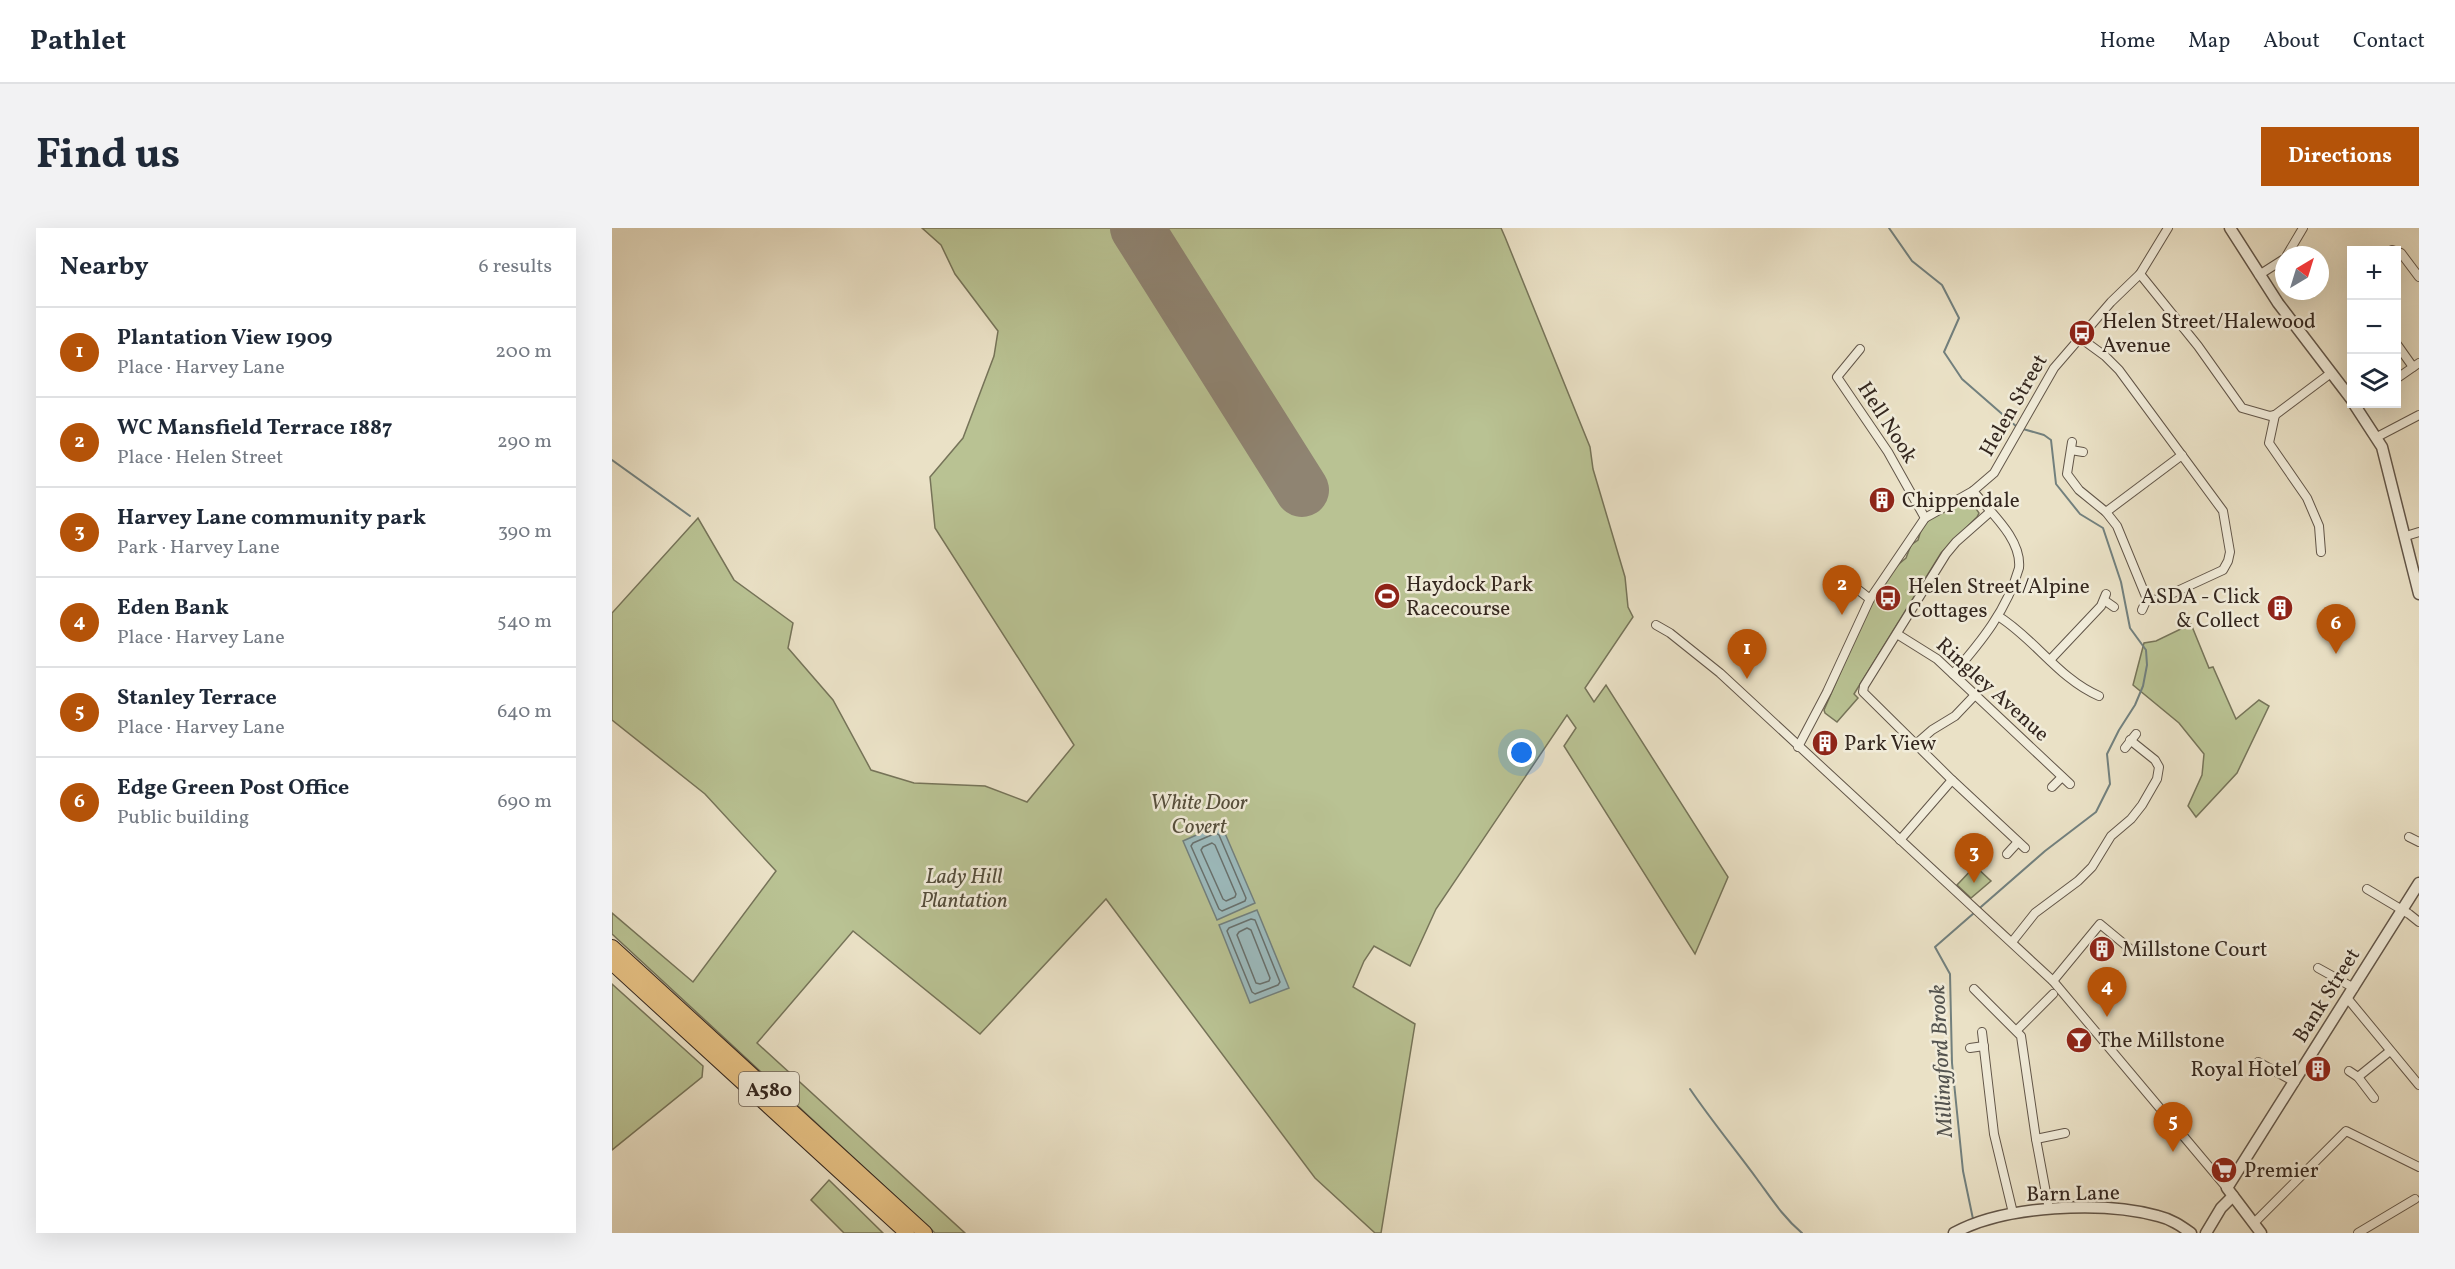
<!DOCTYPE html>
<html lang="en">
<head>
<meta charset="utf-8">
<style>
	:root { --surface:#fff; --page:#f2f2f3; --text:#1f2937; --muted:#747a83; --line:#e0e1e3; --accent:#b45309 }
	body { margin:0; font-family:Vollkorn,serif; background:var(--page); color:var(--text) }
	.controls { position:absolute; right:18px; top:18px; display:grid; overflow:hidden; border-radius:0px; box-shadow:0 6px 24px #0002 }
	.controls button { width:54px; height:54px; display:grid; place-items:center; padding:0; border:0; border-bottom:2px solid var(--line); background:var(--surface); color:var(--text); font:30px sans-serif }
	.compass { position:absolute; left:1663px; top:18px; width:54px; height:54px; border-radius:50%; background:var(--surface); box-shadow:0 6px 24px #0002; rotate:38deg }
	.you { position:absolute; left:910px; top:525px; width:21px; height:21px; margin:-15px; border:4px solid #fff; border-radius:50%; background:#1a73e8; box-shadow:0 0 0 9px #1a73e833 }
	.badge { display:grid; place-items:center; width:39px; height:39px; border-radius:50%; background:var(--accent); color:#fff; font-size:20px; font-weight:700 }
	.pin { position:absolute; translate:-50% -50px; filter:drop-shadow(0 2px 3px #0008) }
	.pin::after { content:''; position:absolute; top:32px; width:21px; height:18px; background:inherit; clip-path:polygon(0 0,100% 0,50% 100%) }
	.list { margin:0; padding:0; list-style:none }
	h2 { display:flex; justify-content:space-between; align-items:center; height:78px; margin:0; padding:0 24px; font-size:26px }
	h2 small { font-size:20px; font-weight:400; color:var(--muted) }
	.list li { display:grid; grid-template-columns:39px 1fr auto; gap:18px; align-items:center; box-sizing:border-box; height:90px; padding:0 24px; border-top:2px solid var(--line) }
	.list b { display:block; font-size:22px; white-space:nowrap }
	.list p { margin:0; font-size:20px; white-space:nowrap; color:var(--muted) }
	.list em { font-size:20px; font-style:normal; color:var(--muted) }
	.icon { flex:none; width:33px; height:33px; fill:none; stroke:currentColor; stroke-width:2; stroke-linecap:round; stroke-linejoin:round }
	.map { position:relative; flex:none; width:1807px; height:1005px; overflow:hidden; border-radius:0px }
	header { display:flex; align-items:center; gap:36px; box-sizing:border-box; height:84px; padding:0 30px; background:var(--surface); border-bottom:2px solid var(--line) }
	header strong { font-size:28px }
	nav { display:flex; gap:33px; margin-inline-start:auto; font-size:21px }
	.intro { display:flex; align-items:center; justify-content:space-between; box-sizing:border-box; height:144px; padding:0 36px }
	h1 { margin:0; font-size:42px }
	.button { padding:15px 27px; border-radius:0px; background:var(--accent); color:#fff; font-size:21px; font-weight:700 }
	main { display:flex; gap:36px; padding:0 36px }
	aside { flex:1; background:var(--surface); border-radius:0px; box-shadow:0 6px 24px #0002 }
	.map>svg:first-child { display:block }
</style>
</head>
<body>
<header>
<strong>Pathlet</strong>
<nav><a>Home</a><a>Map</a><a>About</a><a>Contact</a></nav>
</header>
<div class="intro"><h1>Find us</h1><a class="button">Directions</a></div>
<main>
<aside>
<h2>Nearby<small>6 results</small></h2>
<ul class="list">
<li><span class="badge">1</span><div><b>Plantation View 1909</b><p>Place · Harvey Lane</p></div><em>200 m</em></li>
<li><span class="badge">2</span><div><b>WC Mansfield Terrace 1887</b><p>Place · Helen Street</p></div><em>290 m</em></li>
<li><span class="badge">3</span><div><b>Harvey Lane community park</b><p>Park · Harvey Lane</p></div><em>390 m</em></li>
<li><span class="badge">4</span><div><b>Eden Bank</b><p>Place · Harvey Lane</p></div><em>540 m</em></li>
<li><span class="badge">5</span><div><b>Stanley Terrace</b><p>Place · Harvey Lane</p></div><em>640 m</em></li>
<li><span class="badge">6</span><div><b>Edge Green Post Office</b><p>Public building</p></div><em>690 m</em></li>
</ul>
</aside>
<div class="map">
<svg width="1807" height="1005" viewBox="0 0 1807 1005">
	<rect width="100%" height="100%" fill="#eae1c6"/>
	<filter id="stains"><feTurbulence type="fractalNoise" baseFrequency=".00333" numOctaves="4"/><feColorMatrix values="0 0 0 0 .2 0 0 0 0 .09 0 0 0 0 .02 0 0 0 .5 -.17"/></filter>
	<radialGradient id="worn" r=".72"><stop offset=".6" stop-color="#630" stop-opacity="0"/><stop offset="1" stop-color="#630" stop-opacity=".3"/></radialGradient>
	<!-- green -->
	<g fill="#b9c293" stroke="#767459" stroke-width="1.5">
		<polygon points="310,0 889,0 893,9 978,219 981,241 1013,349 1016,379 1021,389 973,460 982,474 994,457 1116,649 1083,726 952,518 964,500 955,487 824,681 798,738 762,718 752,733 741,759 803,796 769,1005 763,1005 703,950 494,671 368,806 241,703 145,815 353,1005 323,1005 0,706 0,685 81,754 164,643 93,566 0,492 0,385 86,290 122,352 181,395 176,420 221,472 259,542 302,555 373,558 415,574 462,517 323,300 318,249 351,210 382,128 386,103 343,46 329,17"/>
		<path d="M 1355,271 L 1358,272 L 1367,285 L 1365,289 L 1329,325 L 1242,466 L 1246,470 L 1225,494 L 1213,485 L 1212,482 L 1260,372 L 1282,340 L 1294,330 L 1299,317 L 1306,312 C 1311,287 1334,281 1355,271 Z"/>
		<polygon points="1579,396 1597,440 1601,439 1624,491 1647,472 1657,478 1625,545 1584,589 1576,578 1590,547 1592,526 1567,495 1521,457 1532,415 1544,413"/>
		<polygon points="1363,638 1379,653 1359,670 1345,657"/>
		<polygon points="0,756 91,838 90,849 0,922"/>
		<polygon points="217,952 271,1005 232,1005 199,972"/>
	</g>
	<!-- water -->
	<g fill="#9cbbbe" stroke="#72807e" stroke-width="1.5">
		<polygon points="609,596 643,675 605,692 571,613"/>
		<polygon points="645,682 677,760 638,775 607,697"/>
	</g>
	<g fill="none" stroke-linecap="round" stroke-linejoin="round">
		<!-- shore -->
		<g stroke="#68716e" stroke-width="1.5">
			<polygon points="604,605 607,607 634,670 633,673 610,683 607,681 579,618 581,615"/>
			<polygon points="600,615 603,617 624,666 623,669 614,673 611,671 589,622 591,619"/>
			<polygon points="639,691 643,692 668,754 666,757 643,766 640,764 615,703 617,700"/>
			<polygon points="635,700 639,702 658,750 657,753 648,756 644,755 625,707 627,704"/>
		</g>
		<!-- stream -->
		<g stroke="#72807e" stroke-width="2">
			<polyline points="1277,0 1300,33 1330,57 1347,90 1332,124 1350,151 1405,199"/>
			<polyline points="0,232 78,288"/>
			<path d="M 1078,861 C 1099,892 1123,921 1145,951 C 1159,970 1171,989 1190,1005"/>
			<polyline points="1361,991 1351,943 1340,835 1338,746 1323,719 1433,623 1484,584 1498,556 1495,526 1507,502 1523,477 1531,458 1535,437 1534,422 1518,400 1509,354 1491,300 1468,286 1444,256 1439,212 1432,207 1411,201"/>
		</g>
		<!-- runway -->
		<polyline stroke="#8f8472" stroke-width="54" points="525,0 690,262"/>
		<defs>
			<g id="minor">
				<polyline points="1780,22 1789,25 1807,49"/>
				<polyline points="1675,27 1691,0"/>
				<polyline points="1528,46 1586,118 1630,180 1658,188 1663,187"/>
				<polyline points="1647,47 1672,31"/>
				<polyline points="1467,109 1493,128 1507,142 1611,283 1618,324 1616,333 1611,342 1546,372 1535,371"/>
				<polyline points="1784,115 1801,139"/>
				<polyline points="1248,121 1225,149 1276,224 1313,290"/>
				<polyline points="1784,151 1807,135"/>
				<polyline points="1765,209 1807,187"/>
				<polyline points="1460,214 1455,246 1467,262 1494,284 1505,298 1535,371 1530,382"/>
				<polyline points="1459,222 1471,224"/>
				<polyline points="1378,284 1344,314 1334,326 1252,458 1251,464 1340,552 1413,620"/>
				<polyline points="1494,284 1570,227"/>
				<polyline points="1794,308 1807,304"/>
				<polyline points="1709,324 1707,298 1695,270 1657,215 1663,187 1719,145"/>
				<polyline points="1235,353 1258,371"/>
				<polyline points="1492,372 1502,379"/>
				<path d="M 1386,388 C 1423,411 1447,451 1487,468"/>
				<polyline points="1044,397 1058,405 1108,445 1441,753 1615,960"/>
				<polyline points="1285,406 1325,431 1458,556"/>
				<polyline points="1438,432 1489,378 1494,366"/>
				<path d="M 1341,446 C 1369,414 1395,382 1407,340 C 1410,311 1378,284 1361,263"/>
				<polyline points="1304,516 1320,502 1343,488 1363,467"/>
				<polyline points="1186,519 1215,464 1258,371 1313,290 1361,263 1382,245 1442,140 1499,74 1528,46 1556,0"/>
				<polyline points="1513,520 1524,506"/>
				<polyline points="1440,559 1450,549"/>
				<polyline points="1797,609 1807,614"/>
				<polyline points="1288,612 1340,552"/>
				<polyline points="1395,626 1406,614"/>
				<polyline points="1755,661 1797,686 1807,694"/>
				<polyline points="1400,714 1423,685 1466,653 1480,639 1499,608 1519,591 1530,577 1545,551 1547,539 1543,532 1518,512"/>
				<polyline points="1706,740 1742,760"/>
				<polyline points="1441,753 1488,696 1517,720"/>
				<polyline points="1362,761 1409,808 1424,911 1437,981"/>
				<polyline points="1736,771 1807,857"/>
				<polyline points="1405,802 1441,766"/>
				<polyline points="1370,804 1382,906 1401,985"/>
				<polyline points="1358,820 1372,818"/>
				<polyline points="1646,834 1683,854"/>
				<polyline points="1737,843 1746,849 1762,870"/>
				<polyline points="1746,849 1778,823"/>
				<polyline points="1424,911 1453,905"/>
				<polyline points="1642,995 1734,903 1807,939"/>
				<polyline points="1746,1005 1803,971"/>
			</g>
			<g id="tertiary">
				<polyline points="1618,0 1666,75 1740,172"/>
				<polyline points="1742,176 1770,219 1807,366"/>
				<path d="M 1342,1005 C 1393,977 1491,973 1546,988 C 1559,991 1569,998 1579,1005"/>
				<polyline points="1594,1005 1609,980 1621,968"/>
				<polyline points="1649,1005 1615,960 1807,655"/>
			</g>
			<g id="trunk">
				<polyline points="0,719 313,1005"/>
				<polyline points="0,735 295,1005"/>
			</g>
		</defs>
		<!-- minor casing -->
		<use href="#minor" stroke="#625649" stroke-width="10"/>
		<!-- tertiary casing -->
		<use href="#tertiary" stroke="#625649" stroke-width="13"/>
		<!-- trunk casing -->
		<use href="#trunk" stroke="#34271f" stroke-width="16"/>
		<!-- minor -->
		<use href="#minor" stroke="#f1ecda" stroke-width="8"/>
		<!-- tertiary -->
		<use href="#tertiary" stroke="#f1ecda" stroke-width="10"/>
		<!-- trunk -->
		<use href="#trunk" stroke="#e5c083" stroke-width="14"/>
	</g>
	<!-- icons -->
	<defs>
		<symbol id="bus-disc" viewBox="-11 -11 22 22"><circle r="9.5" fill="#8f2418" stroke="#f1ecda"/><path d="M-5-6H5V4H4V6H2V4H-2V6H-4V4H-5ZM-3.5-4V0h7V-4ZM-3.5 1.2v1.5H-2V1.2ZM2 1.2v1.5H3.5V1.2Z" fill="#fff"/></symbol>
		<symbol id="building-disc" viewBox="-11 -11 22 22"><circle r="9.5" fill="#8f2418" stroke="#f1ecda"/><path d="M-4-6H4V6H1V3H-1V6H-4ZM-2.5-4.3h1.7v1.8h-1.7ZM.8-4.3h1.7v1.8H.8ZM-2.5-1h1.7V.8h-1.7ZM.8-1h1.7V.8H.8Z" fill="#fff"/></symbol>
		<symbol id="stadium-disc" viewBox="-11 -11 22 22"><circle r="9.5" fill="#8f2418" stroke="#f1ecda"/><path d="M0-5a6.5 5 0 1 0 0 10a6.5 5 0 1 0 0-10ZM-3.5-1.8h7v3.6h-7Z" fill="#fff"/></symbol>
		<symbol id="bar-disc" viewBox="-11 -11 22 22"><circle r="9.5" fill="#8f2418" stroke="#f1ecda"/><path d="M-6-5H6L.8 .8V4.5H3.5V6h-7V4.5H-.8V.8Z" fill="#fff"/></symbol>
		<symbol id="supermarket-disc" viewBox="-11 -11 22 22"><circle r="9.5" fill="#8f2418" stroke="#f1ecda"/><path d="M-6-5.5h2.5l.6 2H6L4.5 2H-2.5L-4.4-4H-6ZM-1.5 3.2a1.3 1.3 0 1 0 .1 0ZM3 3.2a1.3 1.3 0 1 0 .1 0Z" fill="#fff"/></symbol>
	</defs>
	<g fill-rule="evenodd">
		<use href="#bus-disc" x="1455" y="90" width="30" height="30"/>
		<use href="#building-disc" x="1255" y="257" width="30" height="30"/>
		<use href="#stadium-disc" x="760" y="353" width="30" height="30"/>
		<use href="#bus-disc" x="1261" y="355" width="30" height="30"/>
		<use href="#building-disc" x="1653" y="365" width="30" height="30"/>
		<use href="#building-disc" x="1198" y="500" width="30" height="30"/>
		<use href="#building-disc" x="1475" y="706" width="30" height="30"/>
		<use href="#bar-disc" x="1452" y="797" width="30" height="30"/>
		<use href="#building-disc" x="1691" y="826" width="30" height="30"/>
		<use href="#supermarket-disc" x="1597" y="927" width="30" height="30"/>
	</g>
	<g text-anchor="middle" stroke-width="5" stroke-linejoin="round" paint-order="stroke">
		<!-- shield labels -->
		<rect fill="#f1ecda" stroke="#6d6257" stroke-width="1.5" x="127" y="844" width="60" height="34" rx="4.5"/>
		<g font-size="20" font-weight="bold" fill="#34271f">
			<text x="157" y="868">A580</text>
		</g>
		<!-- poi labels -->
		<g font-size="21" fill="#34271f" stroke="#f1ecda" text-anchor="start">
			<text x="1490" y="100">Helen Street/Halewood<tspan x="1490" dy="24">Avenue</tspan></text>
			<text x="1290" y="279">Chippendale</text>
			<text x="794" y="363">Haydock Park<tspan x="794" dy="24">Racecourse</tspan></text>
			<text x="1296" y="365">Helen Street/Alpine<tspan x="1296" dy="24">Cottages</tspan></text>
			<text x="1648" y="375" text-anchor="end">ASDA - Click<tspan x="1648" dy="24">&amp; Collect</tspan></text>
			<text x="1232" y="522">Park View</text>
			<text x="1510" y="728">Millstone Court</text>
			<text x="1486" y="819">The Millstone</text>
			<text x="1686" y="848" text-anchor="end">Royal Hotel</text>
			<text x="1632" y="949">Premier</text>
		</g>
		<!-- street labels -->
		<g font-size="21" fill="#34271f" stroke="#f1ecda">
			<text transform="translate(1401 177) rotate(-60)" y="7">Helen Street</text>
			<text transform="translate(1276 194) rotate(57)" y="7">Hell Nook</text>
			<text transform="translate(1381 461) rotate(42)" y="7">Ringley Avenue</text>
			<text transform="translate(1714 767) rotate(-58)" y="7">Bank Street</text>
			<text transform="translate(1461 965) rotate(-1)" y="7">Barn Lane</text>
		</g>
		<!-- park labels -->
		<g font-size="21" font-style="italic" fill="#554e3c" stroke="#f1ecda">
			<text x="587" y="581">White Door<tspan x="587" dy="24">Covert</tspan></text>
			<text x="352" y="655">Lady Hill<tspan x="352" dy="24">Plantation</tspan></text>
		</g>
		<!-- water labels -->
		<g font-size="22" font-style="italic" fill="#53534f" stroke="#f1ecda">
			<text transform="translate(1328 833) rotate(-93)" y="8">Millingford Brook</text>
		</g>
	</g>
	<rect width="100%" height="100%" filter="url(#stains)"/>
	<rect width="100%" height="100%" fill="url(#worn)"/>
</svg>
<div class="controls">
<button>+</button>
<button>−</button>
<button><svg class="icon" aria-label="layers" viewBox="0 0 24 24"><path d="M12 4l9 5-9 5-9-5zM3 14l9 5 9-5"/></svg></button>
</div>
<svg class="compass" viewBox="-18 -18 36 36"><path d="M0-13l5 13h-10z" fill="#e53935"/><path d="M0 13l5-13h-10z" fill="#747a83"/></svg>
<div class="you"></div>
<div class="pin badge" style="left:1135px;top:451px">1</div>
<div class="pin badge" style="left:1230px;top:387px">2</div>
<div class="pin badge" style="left:1362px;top:655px">3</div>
<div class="pin badge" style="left:1495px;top:789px">4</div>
<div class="pin badge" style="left:1561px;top:924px">5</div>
<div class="pin badge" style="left:1724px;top:426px">6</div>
</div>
</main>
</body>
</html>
